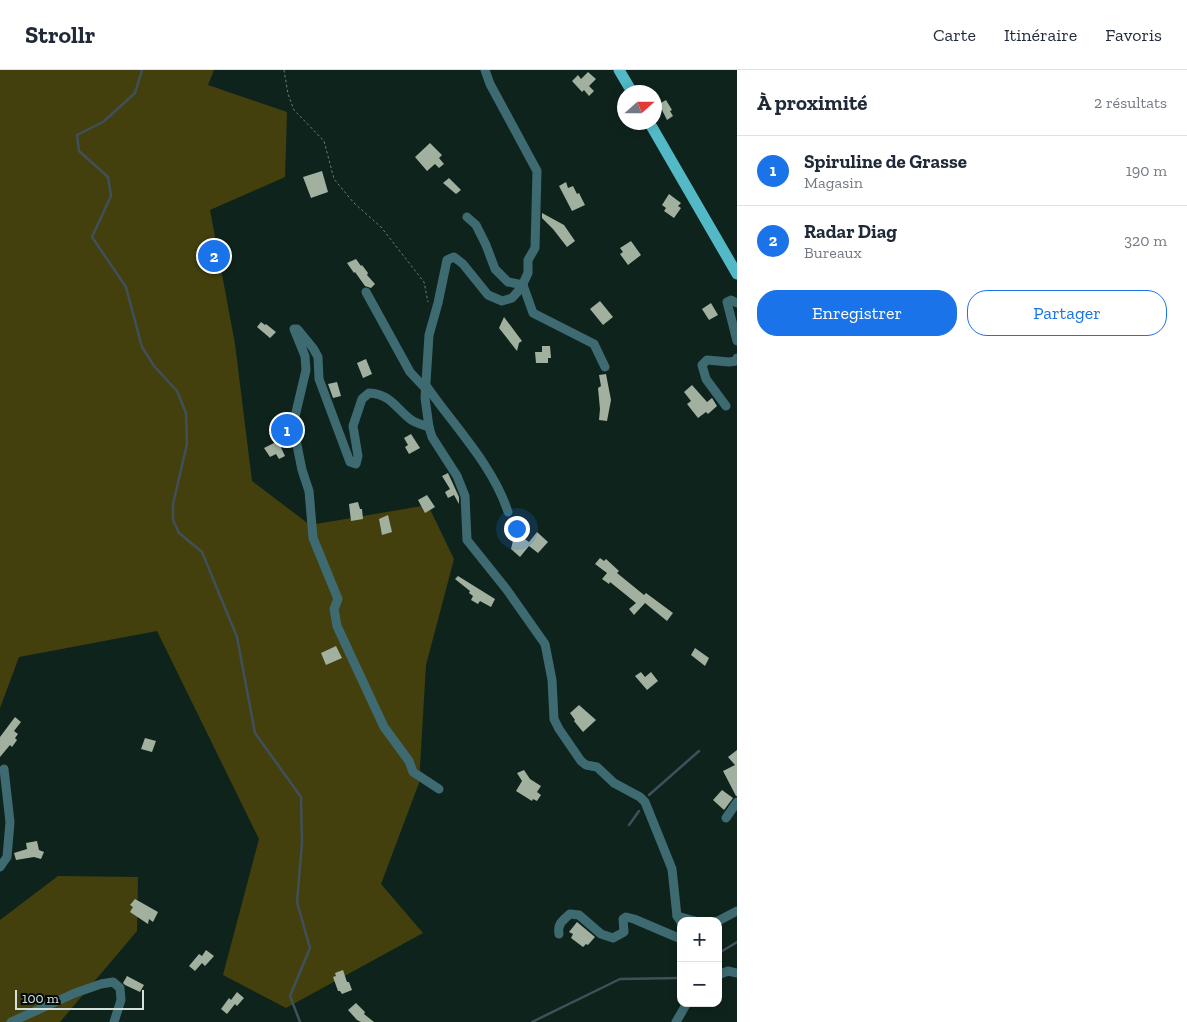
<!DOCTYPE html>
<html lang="fr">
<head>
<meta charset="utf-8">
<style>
	:root { --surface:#fff; --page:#f2f2f3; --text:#1f2937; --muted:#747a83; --line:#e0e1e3; --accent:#1a73e8 }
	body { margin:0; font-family:"Zilla Slab",serif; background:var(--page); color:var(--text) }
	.controls { position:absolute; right:15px; bottom:15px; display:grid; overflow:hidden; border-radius:10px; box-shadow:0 2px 8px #0003 }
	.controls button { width:45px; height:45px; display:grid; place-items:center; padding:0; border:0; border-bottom:1px solid var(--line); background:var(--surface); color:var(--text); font:25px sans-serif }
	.compass { position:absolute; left:617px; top:15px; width:45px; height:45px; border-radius:50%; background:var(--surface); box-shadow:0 2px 8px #0003; rotate:69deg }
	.scale { position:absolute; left:15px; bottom:12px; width:129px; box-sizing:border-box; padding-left:5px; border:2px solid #d4e0dc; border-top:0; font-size:14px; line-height:18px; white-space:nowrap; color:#d4e0dc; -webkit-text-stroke:4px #040a08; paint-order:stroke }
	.you { position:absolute; left:516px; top:458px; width:18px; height:18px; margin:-12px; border:4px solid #fff; border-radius:50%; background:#1a73e8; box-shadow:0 0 0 8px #1a73e833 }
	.badge { display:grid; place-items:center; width:32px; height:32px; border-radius:50%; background:var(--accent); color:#fff; font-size:16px; font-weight:700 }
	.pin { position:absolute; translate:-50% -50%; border:2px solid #fff; box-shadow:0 1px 5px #0006 }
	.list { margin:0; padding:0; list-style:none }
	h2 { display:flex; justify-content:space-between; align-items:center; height:65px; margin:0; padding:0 20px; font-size:21px }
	h2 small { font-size:16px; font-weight:400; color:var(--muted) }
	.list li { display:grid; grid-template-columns:32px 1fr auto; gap:15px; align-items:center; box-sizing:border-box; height:70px; padding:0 20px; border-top:1px solid var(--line) }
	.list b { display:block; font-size:19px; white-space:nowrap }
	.list p { margin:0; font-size:16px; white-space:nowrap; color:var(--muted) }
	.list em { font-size:16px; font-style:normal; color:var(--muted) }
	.actions { display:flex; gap:10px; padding:15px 20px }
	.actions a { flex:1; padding:11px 0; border:1px solid var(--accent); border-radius:20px; text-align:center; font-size:18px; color:var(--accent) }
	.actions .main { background:var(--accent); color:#fff }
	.map { position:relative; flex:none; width:737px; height:952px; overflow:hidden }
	header { display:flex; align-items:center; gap:30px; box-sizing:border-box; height:70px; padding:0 25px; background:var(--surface); border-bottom:1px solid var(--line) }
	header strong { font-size:24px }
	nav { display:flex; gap:28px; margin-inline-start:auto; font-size:18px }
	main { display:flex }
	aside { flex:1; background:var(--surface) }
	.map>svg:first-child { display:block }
</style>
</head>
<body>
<header>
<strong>Strollr</strong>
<nav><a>Carte</a><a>Itinéraire</a><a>Favoris</a></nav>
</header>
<main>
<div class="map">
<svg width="737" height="952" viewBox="0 0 737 952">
	<rect width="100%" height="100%" fill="#0f231d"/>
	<!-- green -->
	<g fill="#43400d">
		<polygon points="0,0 214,0 208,15 287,42 285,107 210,140 235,274 252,411 310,455 428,435 454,489 426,595 419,713 381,814 423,863 286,938 223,905 259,769 157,561 19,587 0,638"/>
		<polygon points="58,806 138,807 137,861 60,952 0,952 0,850"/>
	</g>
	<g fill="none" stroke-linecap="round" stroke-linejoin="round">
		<!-- stream -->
		<g stroke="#40505a" stroke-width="2.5">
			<polyline points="142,0 135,23 103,52 77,65 79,81 108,107 111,126 92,167 126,217 142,277 154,296 177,321 186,343 187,374 173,434 173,450 179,463 202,482 237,567 255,663 301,727 302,773 297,832 310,878 290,926 300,952"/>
			<polyline points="649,725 699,681"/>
			<polyline points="629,755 639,741"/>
			<polyline points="719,883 737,872"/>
			<polyline points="532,952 620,909 681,908"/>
		</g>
	</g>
	<!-- building -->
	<g fill="#a2b09f">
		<polygon points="588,2 596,9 589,16 594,21 589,26 584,20 582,22 572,11 578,5 581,9"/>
		<polygon points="666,30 672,40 670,41 673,46 667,50 659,34"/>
		<polygon points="430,73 442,85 439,88 444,94 439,98 435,94 427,101 415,87"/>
		<polygon points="322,101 328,122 311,128 303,107"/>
		<polygon points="449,108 461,120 456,124 443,113"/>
		<polygon points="566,112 568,118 573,116 577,124 579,123 585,135 572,141 559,116"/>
		<polygon points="669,124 681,133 678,136 681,138 674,148 664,141 666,138 662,135"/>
		<polygon points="542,143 564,155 575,171 567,177 553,159 542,148"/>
		<polygon points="631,171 641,185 628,195 620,184 623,182 620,178"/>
		<polygon points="356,189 361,196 362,195 368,203 367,205 375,214 371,218 365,216 355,202 354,203 347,193"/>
		<polygon points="600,231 613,247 603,255 590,239"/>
		<polygon points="711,233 718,245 709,250 702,239"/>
		<polygon points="504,247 522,271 519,273 517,281 499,258"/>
		<polygon points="261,252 265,255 266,254 276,262 270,268 257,257"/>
		<polygon points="542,276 550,276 551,288 548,288 548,293 536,293 535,282 542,282"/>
		<polygon points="366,289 372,304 363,308 357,293"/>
		<polygon points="606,304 611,330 607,351 599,350 600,339 598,318 601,316 599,305"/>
		<polygon points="337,312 341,326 333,328 328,314"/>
		<polygon points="692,315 707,332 712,328 717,336 708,344 706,342 698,348 687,334 691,331 684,322"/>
		<polygon points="411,364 420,378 409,384 405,377 408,375 404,368"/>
		<polygon points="278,371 285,386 279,389 276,384 270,387 264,378"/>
		<polygon points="448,403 459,427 459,434 454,425 448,428 445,422 450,419 442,406"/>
		<polygon points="427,425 435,437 425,443 418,430"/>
		<polygon points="358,432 360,439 362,439 363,449 351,451 349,434"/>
		<polygon points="388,445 392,462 382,465 379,449"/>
		<polygon points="515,462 529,472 537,462 548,472 538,483 529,476 520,487 511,479"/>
		<polygon points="600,488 604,491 606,489 619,501 617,503 644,525 646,523 673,543 667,551 645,533 634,545 629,539 636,533 610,512 609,514 602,509 607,503 595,494"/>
		<polygon points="458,506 495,529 491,537 480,531 478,534 471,530 473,526 469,523 470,521 455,509"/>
		<polygon points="336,576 342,588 326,595 321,583"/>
		<polygon points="695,578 709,588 705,596 691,585"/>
		<polygon points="641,602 645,607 651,602 658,611 647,620 635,606"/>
		<polygon points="579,635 596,650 583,662 574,651 575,650 570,643"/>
		<polygon points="15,647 21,652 14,661 18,664 15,668 17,670 12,677 10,675 0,687 0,667"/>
		<polygon points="145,668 156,671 152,682 141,679"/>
		<polygon points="737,680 737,726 736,726 723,701 735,695 728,687"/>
		<polygon points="524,700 530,709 541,716 537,722 541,725 537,731 533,729 532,731 516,721 522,711 517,703"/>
		<polygon points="722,720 733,728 724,740 713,730"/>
		<polygon points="37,771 39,780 44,782 41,789 34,787 16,790 14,783 27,779 26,773"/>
		<polygon points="135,829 158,842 153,852 149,849 148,854 130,842 133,837 130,835"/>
		<polygon points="577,852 595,867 588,875 586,874 583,877 571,868 573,864 569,862"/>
		<polygon points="206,880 214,886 205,896 202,893 195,901 189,896 199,884 202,886"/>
		<polygon points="343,900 347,912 349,912 352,920 342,924 340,921 338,921 333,907 336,906 335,903"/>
		<polygon points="127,906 144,915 140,922 125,915 123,913"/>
		<polygon points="237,922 244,928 237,936 235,934 227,944 221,939 229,928 231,930"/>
		<polygon points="356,933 365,942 364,944 374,952 361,952 357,950 348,940"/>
	</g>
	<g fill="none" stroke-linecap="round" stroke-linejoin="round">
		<!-- path -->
		<polyline stroke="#6d7d78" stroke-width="1" stroke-dasharray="2.5 2.5" stroke-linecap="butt" points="284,0 288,24 294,40 324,71 334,109 354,133 381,157 424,212 428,232"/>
		<!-- minor -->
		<g stroke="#3e6b72" stroke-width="9">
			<polyline points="485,0 490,14 537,101 535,178 528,190 528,203 521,218 512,228 502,231 488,225 463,194 454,187 447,190 438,233 429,265 425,328 429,357 432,367 457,406 465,426 467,470 507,520 545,574 552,610 554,649 559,659 581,691 586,695 597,697 614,713 640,727 645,732 672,799 677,846 681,852"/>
			<polyline points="467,147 476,155 486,175 495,199 508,212 523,215 533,243 594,274 605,297"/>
			<polyline points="366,222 410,302 425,318"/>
			<polyline points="737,233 731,230 727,232 737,271"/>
			<path d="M 425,314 C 453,355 493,395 508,442"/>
			<polyline points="726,336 706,309 702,295 707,290 729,292 736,291 737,288"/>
			<path d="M 429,357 C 423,355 415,353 410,349 C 395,337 390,324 369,323 L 362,329 L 353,356 L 358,386 L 356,394 L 350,392 L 319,309 L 318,287 L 313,278 L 299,261 L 297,259 L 294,259 L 305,286 L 306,300 L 293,355 L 302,400 L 309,421 L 313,468 L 338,529 L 334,539 L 337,556 L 384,657 L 409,691 L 413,702 L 439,719"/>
			<polyline points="726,748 737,732"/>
			<polyline points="0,797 7,787 10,752 4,699"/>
			<polyline points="677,846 695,851"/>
			<polyline points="718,851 737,841"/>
			<path d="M 559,864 C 557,854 563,850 570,844 L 579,845 L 601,864 L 613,868 L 624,862 L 623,849 L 626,847 L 634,849 L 681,869"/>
			<polyline points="718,905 728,901 737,903"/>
			<polyline points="11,952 75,923 101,914 113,912 120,918 121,930 114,952"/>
			<polyline points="676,952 687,933"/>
		</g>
		<!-- major -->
		<g stroke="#53b9c7" stroke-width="11">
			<polyline points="619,0 632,22"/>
			<polyline points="649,52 737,204"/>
		</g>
	</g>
</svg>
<div class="controls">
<button>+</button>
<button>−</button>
</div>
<svg class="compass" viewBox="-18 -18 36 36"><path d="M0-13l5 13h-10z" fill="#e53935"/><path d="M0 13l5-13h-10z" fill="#747a83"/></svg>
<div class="scale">100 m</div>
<div class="you"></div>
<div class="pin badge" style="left:287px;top:360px">1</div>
<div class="pin badge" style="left:214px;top:186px">2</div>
</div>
<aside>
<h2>À proximité<small>2 résultats</small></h2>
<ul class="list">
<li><span class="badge">1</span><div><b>Spiruline de Grasse</b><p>Magasin</p></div><em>190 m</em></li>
<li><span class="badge">2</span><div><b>Radar Diag</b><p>Bureaux</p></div><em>320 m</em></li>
</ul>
<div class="actions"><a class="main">Enregistrer</a><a>Partager</a></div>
</aside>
</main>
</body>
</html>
